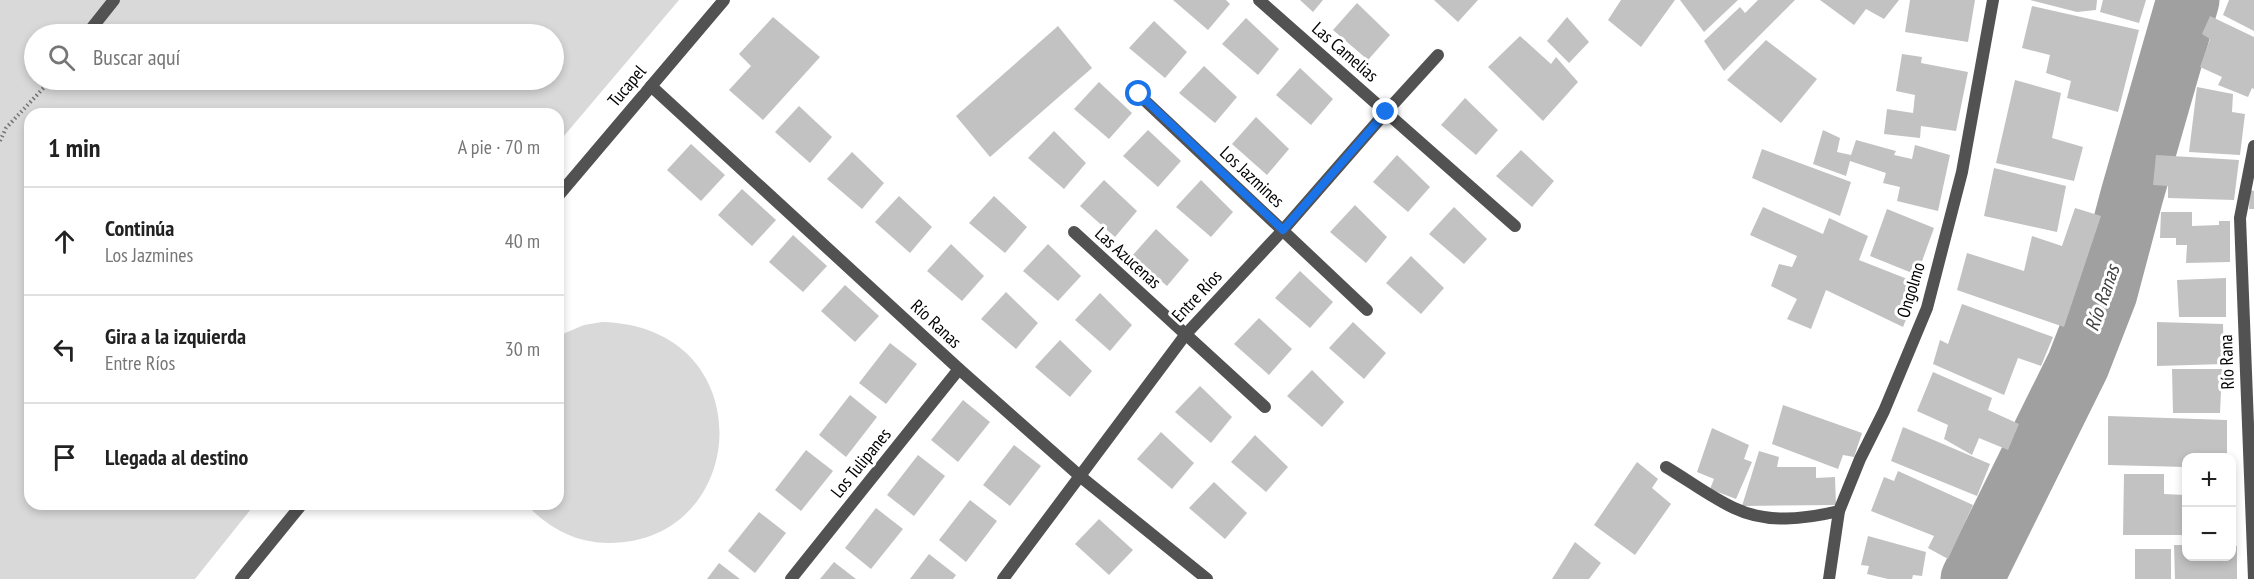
<!DOCTYPE html>
<html lang="es">
<head>
<meta charset="utf-8">
<style>
	:root { --surface:#fff; --page:#f6f6f6; --text:#222; --muted:#767676; --line:#e0e0e0 }
	body { margin:0; font-family:"PT Sans Narrow",sans-serif; background:var(--page); color:var(--text) }
	.controls { position:absolute; right:18px; bottom:18px; display:grid; overflow:hidden; border-radius:12px; box-shadow:0 3px 9px #0003 }
	.controls button { width:54px; height:54px; display:grid; place-items:center; padding:0; border:0; border-bottom:2px solid var(--line); background:var(--surface); color:var(--text); font:30px sans-serif }
	.stop { position:absolute; width:18px; height:18px; margin:-14px; border:4px solid #1a73e8; border-radius:50%; background:#fff }
	.stop.end { background:#1a73e8; border-color:#fff; box-shadow:0 2px 6px #0008 }
	.list { margin:0; padding:0; list-style:none }
	h2 { display:flex; justify-content:space-between; align-items:center; height:78px; margin:0; padding:0 24px; font-size:26px }
	h2 small { font-size:20px; font-weight:400; color:var(--muted) }
	.list li { display:grid; grid-template-columns:39px 1fr auto; gap:18px; align-items:center; box-sizing:border-box; height:108px; padding:0 24px; border-top:2px solid var(--line) }
	.list b { display:block; font-size:22px; white-space:nowrap }
	.list p { margin:0; font-size:20px; white-space:nowrap; color:var(--muted) }
	.list em { font-size:20px; font-style:normal; color:var(--muted) }
	.icon { flex:none; width:33px; height:33px; fill:none; stroke:currentColor; stroke-width:2; stroke-linecap:round; stroke-linejoin:round }
	.map { position:relative; flex:none; width:2254px; height:579px; overflow:hidden }
	.search { position:absolute; background:var(--surface); box-shadow:0 3px 9px #0003; left:24px; top:24px; width:540px; height:66px; display:flex; align-items:center; gap:15px; box-sizing:border-box; padding:0 21px; border-radius:33px; color:var(--muted); font-size:22px }
	.panel { position:absolute; background:var(--surface); box-shadow:0 3px 9px #0003; left:24px; top:108px; width:540px; height:402px; border-radius:18px }
	.map>svg:first-child { display:block }
</style>
</head>
<body>
<div class="map">
<svg width="2254" height="579" viewBox="0 0 2254 579">
	<rect width="100%" height="100%" fill="#fff"/>
	<!-- green -->
	<g fill="#d9d9d9" fill-rule="evenodd">
		<path d="M 0,0 L 679,0 L 558,143 L 558,114 L 30,114 L 30,504 L 255,504 L 195,579 L 0,579 ZM 34,34 L 554,34 L 554,80 L 34,80 Z"/>
		<path d="M 602,322 C 764,326 751,543 609,543 C 576,543 548,528 526,504 L 558,504 L 558,336 L 584,325 Z"/>
	</g>
	<g fill="none" stroke-linecap="round" stroke-linejoin="round">
		<!-- river -->
		<polyline stroke="#a0a0a0" stroke-width="63" points="1972,579 2078,365 2106,293 2132,195 2188,0"/>
	</g>
	<!-- building -->
	<g fill="#c2c2c2">
		<polygon points="1173,0 1226,0 1230,4 1208,30"/>
		<polygon points="1300,0 1323,0 1313,12"/>
		<polygon points="1434,0 1478,0 1458,22"/>
		<polygon points="1621,0 1675,0 1641,47 1608,20"/>
		<polygon points="1680,0 1738,0 1704,32"/>
		<polygon points="1758,0 1795,0 1724,71 1704,41 1740,7 1745,13"/>
		<polygon points="1820,0 1899,0 1884,19 1866,9 1854,25"/>
		<polygon points="1910,0 1975,0 1968,42 1905,32"/>
		<polygon points="2030,0 2097,0 2096,10 2077,12"/>
		<polygon points="2103,0 2146,0 2139,23 2100,12"/>
		<polygon points="2229,0 2254,0 2254,31 2223,15"/>
		<polygon points="1357,3 1390,35 1368,60 1333,30"/>
		<polygon points="2032,6 2139,30 2118,112 2067,98 2071,81 2046,73 2050,55 2022,48"/>
		<polygon points="2210,16 2254,37 2254,89 2252,88 2248,97 2218,85 2222,77 2200,67 2210,39 2202,34"/>
		<polygon points="773,17 820,57 763,120 729,90 751,66 739,54"/>
		<polygon points="1567,17 1589,42 1569,63 1547,41"/>
		<polygon points="1246,18 1279,49 1258,75 1222,44"/>
		<polygon points="1154,21 1187,52 1165,78 1129,48"/>
		<polygon points="1058,26 1092,68 990,157 956,116"/>
		<polygon points="1520,36 1551,64 1556,57 1578,82 1543,121 1488,67"/>
		<polygon points="1766,40 1817,79 1781,123 1727,80"/>
		<polygon points="1902,54 1922,57 1921,63 1968,72 1956,131 1921,126 1920,138 1884,134 1887,109 1913,113 1915,95 1896,91"/>
		<polygon points="1204,66 1237,97 1215,123 1179,93"/>
		<polygon points="1300,68 1333,99 1311,125 1276,95"/>
		<polygon points="2015,80 2061,93 2052,138 2083,147 2074,181 1996,163"/>
		<polygon points="1099,82 1132,113 1109,139 1074,109"/>
		<polygon points="2197,87 2233,94 2232,112 2245,114 2240,155 2189,152"/>
		<polygon points="1465,98 1498,130 1476,155 1441,125"/>
		<polygon points="799,106 832,137 810,163 775,132"/>
		<polygon points="1256,117 1289,149 1267,175 1232,144"/>
		<polygon points="1148,130 1181,161 1158,187 1123,156"/>
		<polygon points="1823,130 1840,138 1837,152 1851,155 1856,140 1896,151 1894,155 1912,159 1915,145 1950,155 1938,211 1897,201 1900,187 1883,183 1886,173 1850,161 1846,176 1813,164"/>
		<polygon points="1054,131 1086,163 1064,189 1028,158"/>
		<polygon points="691,144 725,175 701,201 667,170"/>
		<polygon points="1762,149 1851,182 1840,216 1752,178"/>
		<polygon points="1521,150 1554,181 1532,207 1496,176"/>
		<polygon points="852,152 884,183 862,209 827,179"/>
		<polygon points="1397,155 1430,187 1408,212 1373,182"/>
		<polygon points="2156,155 2239,160 2234,200 2168,198 2168,186 2153,185"/>
		<polygon points="1994,168 2066,186 2057,232 1984,216"/>
		<polygon points="1104,180 1137,211 1115,237 1080,206"/>
		<polygon points="1201,180 1233,212 1211,237 1176,207"/>
		<polygon points="742,189 776,220 752,246 718,215"/>
		<polygon points="2250,190 2254,191 2254,209 2249,209"/>
		<polygon points="899,196 932,227 910,253 875,222"/>
		<polygon points="994,196 1027,227 1005,253 969,223"/>
		<polygon points="1355,205 1387,237 1366,263 1330,232"/>
		<polygon points="1454,207 1487,239 1464,264 1429,234"/>
		<polygon points="1763,207 1823,234 1829,218 1868,236 1859,260 1920,284 1903,327 1826,290 1811,329 1787,319 1797,299 1771,286 1779,264 1792,267 1797,256 1750,235"/>
		<polygon points="2075,208 2101,216 2064,327 1957,290 1967,253 2024,271 2032,236 2062,246"/>
		<polygon points="1887,209 1934,228 1917,275 1870,256"/>
		<polygon points="2161,212 2192,212 2192,226 2219,225 2219,221 2230,221 2230,262 2186,263 2187,245 2176,245 2176,238 2160,238"/>
		<polygon points="1156,229 1189,260 1167,286 1132,256"/>
		<polygon points="793,235 827,266 803,292 769,262"/>
		<polygon points="951,244 984,276 962,301 927,271"/>
		<polygon points="1048,244 1081,276 1058,301 1023,271"/>
		<polygon points="1411,256 1444,288 1421,314 1386,283"/>
		<polygon points="1300,271 1333,302 1310,328 1275,298"/>
		<polygon points="2226,278 2226,317 2179,317 2177,280"/>
		<polygon points="845,285 879,316 855,342 821,311"/>
		<polygon points="1006,292 1038,323 1016,349 981,319"/>
		<polygon points="1100,293 1132,325 1110,351 1075,320"/>
		<polygon points="1962,304 2053,337 2041,366 2018,358 2004,395 1933,364 1940,340 1948,344"/>
		<polygon points="1259,318 1292,349 1269,375 1234,344"/>
		<polygon points="1353,322 1386,353 1364,379 1329,348"/>
		<polygon points="2157,322 2223,324 2224,364 2157,366"/>
		<polygon points="1060,340 1092,371 1070,397 1035,367"/>
		<polygon points="890,343 917,364 886,404 859,383"/>
		<polygon points="2172,369 2222,369 2220,413 2173,413"/>
		<polygon points="1312,370 1344,402 1322,427 1287,396"/>
		<polygon points="1933,372 1992,398 1988,410 2019,424 2008,450 1979,438 1972,455 1944,439 1948,425 1917,411"/>
		<polygon points="1200,386 1232,417 1211,443 1175,412"/>
		<polygon points="850,395 877,417 846,457 819,435"/>
		<polygon points="963,400 990,422 958,462 931,440"/>
		<polygon points="1783,405 1862,433 1854,457 1843,455 1838,469 1772,444"/>
		<polygon points="2108,416 2227,420 2227,458 2186,458 2186,467 2108,465"/>
		<polygon points="1903,427 1990,464 1977,496 1891,461"/>
		<polygon points="1712,428 1749,445 1744,459 1752,462 1736,499 1710,489 1714,479 1697,472"/>
		<polygon points="1161,432 1194,463 1172,489 1137,459"/>
		<polygon points="1255,435 1288,467 1266,492 1231,462"/>
		<polygon points="1014,445 1041,466 1010,506 983,485"/>
		<polygon points="806,450 833,471 801,511 775,490"/>
		<polygon points="1759,451 1779,457 1777,467 1816,467 1816,478 1835,477 1836,505 1742,506"/>
		<polygon points="918,455 945,476 914,516 887,495"/>
		<polygon points="1637,462 1658,479 1652,488 1671,504 1635,555 1594,525"/>
		<polygon points="1898,471 1973,505 1948,559 1928,548 1934,536 1871,511 1884,477 1894,481"/>
		<polygon points="2124,474 2164,474 2164,494 2185,495 2184,481 2186,481 2186,535 2123,535"/>
		<polygon points="1214,482 1247,513 1225,539 1189,508"/>
		<polygon points="970,500 997,521 966,562 939,540"/>
		<polygon points="876,508 903,529 871,569 845,548"/>
		<polygon points="759,512 786,533 755,573 728,551"/>
		<polygon points="1099,519 1133,550 1109,575 1075,544"/>
		<polygon points="1868,536 1926,552 1922,576 1913,575 1912,579 1888,579 1867,574 1869,566 1861,565"/>
		<polygon points="1575,542 1601,563 1589,579 1552,579"/>
		<polygon points="2174,545 2186,545 2186,556 2232,556 2232,546 2237,546 2237,579 2175,579"/>
		<rect x="2135" y="549" width="36" height="30"/>
		<polygon points="929,554 956,575 953,579 910,579"/>
		<polygon points="834,562 856,579 820,579"/>
		<polygon points="719,563 740,579 707,579"/>
	</g>
	<g fill="none" stroke-linecap="round" stroke-linejoin="round">
		<!-- path -->
		<polyline stroke="#747474" stroke-width="4" stroke-dasharray="1.5 3" stroke-linecap="butt" points="0,141 6,128 51,80"/>
		<!-- service -->
		<polyline stroke="#525252" stroke-width="12" points="87,34 114,0"/>
		<!-- minor -->
		<g stroke="#525252" stroke-width="12">
			<polyline points="1259,0 1515,226"/>
			<polyline points="651,86 959,369 1081,477 1207,579"/>
			<polyline points="1139,95 1367,310"/>
			<polyline points="1074,232 1265,407"/>
			<path d="M 1666,467 C 1688,480 1710,497 1734,508 C 1767,524 1805,519 1839,511"/>
			<polyline points="791,579 959,369"/>
			<polyline points="1003,579 1186,334 1283,230 1386,112 1438,55"/>
			<polyline points="1829,579 1839,511 1860,459 1884,411 1927,308 1962,172 1993,0"/>
			<polyline points="2254,579 2240,218 2254,146"/>
		</g>
		<!-- tertiary -->
		<g stroke="#525252" stroke-width="12">
			<polyline points="558,196 724,0"/>
			<polyline points="241,579 302,504"/>
		</g>
	</g>
	<g fill="none" stroke-linecap="round" stroke-linejoin="round">
		<!-- route -->
		<polyline stroke="#1a73e8" stroke-width="8" points="1139,94 1283,230 1386,112"/>
	</g>
	<g text-anchor="middle" stroke-width="6" stroke-linejoin="round" paint-order="stroke">
		<!-- street labels -->
		<g font-size="18" fill="#000" stroke="#fff">
			<text transform="translate(1345 52) rotate(41)" y="6">Las Camelias</text>
			<text transform="translate(627 86) rotate(-50)" y="6">Tucapel</text>
			<text transform="translate(1252 177) rotate(43)" y="6">Los Jazmines</text>
			<text transform="translate(1128 258) rotate(42)" y="6">Las Azucenas</text>
			<text transform="translate(1911 290) rotate(-73)" y="6">Ongolmo</text>
			<text transform="translate(1197 296) rotate(-47)" y="6">Entre Ríos</text>
			<text transform="translate(936 324) rotate(43)" y="6">Río Ranas</text>
			<text transform="translate(2227 362) rotate(-92)" y="6">Río Rana</text>
			<text transform="translate(861 463) rotate(-51)" y="6">Los Tulipanes</text>
		</g>
		<!-- water labels -->
		<g font-size="20" font-style="italic" fill="#414141" stroke="#fff">
			<text transform="translate(2102 298) rotate(-71)" y="7">Río Ranas</text>
		</g>
	</g>
</svg>
<div class="controls">
<button>+</button>
<button>−</button>
</div>
<div class="stop" style="left:1139px;top:94px"></div>
<div class="stop end" style="left:1386px;top:112px"></div>
<div class="search"><svg class="icon" aria-label="search" viewBox="0 0 24 24"><circle cx="10" cy="10" r="6"/><path d="M15 15l6 6"/></svg>Buscar aquí</div>
<section class="panel">
<h2>1 min<small>A pie · 70 m</small></h2>
<ul class="list">
<li><svg class="icon" aria-label="ahead" viewBox="0 0 24 24"><path d="M12 20V5M6 11l6-6 6 6"/></svg><div><b>Continúa</b><p>Los Jazmines</p></div><em>40 m</em></li>
<li><svg class="icon" aria-label="left" viewBox="0 0 24 24"><path d="M17 20v-9H6M10 6l-5 5 5 5"/></svg><div><b>Gira a la izquierda</b><p>Entre Ríos</p></div><em>30 m</em></li>
<li><svg class="icon" aria-label="arrive" viewBox="0 0 24 24"><path d="M6 21V4h12l-3 4 3 4H6"/></svg><div><b>Llegada al destino</b></div></li>
</ul>
</section>
</div>
</body>
</html>
